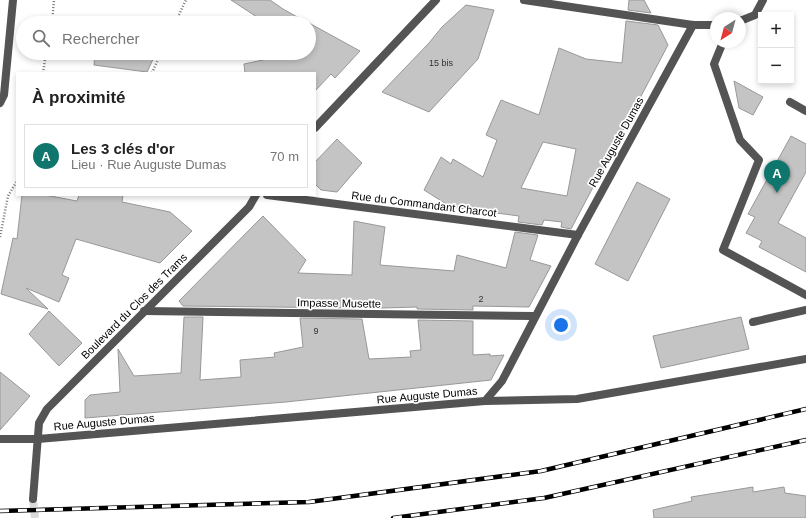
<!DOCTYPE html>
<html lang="fr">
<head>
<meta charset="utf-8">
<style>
	:root { --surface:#fff; --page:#f6f6f6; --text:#222; --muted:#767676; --line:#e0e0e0; --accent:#0f766e }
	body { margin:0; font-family:Helvetica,sans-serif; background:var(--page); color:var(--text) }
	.controls { position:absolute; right:12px; top:12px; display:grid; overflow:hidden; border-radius:0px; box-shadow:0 2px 6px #0003 }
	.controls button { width:36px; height:36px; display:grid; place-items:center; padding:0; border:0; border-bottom:1px solid var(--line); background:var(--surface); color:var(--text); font:20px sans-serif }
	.compass { position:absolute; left:710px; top:12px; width:36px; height:36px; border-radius:50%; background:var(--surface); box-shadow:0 2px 6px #0003; rotate:216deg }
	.you { position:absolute; left:561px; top:325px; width:14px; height:14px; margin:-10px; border:3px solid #fff; border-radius:50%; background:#1a73e8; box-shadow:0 0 0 6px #1a73e833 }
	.badge { display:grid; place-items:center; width:26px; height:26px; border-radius:50%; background:var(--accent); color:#fff; font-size:13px; font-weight:700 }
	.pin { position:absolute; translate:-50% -33px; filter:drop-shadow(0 1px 2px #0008) }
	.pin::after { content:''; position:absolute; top:21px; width:14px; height:12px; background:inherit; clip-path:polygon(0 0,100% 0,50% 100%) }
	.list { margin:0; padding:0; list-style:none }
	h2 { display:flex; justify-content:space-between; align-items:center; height:52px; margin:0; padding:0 16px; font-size:17px }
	h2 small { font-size:13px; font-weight:400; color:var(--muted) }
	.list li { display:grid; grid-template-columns:26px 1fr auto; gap:12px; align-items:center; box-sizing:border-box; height:64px; margin:0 8px 8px; padding:0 8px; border:1px solid var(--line); border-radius:0px }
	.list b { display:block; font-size:15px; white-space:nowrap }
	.list p { margin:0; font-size:13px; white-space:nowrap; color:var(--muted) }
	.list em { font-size:13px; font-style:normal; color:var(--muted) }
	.icon { flex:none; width:22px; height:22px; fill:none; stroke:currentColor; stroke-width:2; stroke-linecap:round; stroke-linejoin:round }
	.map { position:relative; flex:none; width:806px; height:518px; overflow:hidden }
	.search { position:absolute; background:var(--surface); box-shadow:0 2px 6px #0003; left:16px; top:16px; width:300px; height:44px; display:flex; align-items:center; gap:10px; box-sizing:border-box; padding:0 14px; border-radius:22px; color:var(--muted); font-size:15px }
	.panel { position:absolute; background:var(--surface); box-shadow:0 2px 6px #0003; left:16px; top:72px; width:300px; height:124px; border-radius:0px }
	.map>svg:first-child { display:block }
</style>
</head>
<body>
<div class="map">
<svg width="806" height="518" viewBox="0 0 806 518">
	<rect width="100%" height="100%" fill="#fff"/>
	<!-- building -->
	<g fill="#c4c4c4" stroke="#989898" fill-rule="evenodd">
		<polygon points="231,0 270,0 283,9 308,23 282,23 282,20 260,19"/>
		<polygon points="629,0 644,0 651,13 628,10"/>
		<polygon points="466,5 494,10 478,59 429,112 382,92 429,43 442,27"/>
		<path d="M 626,21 L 658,25 L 668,45 L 571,229 L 561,227 L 562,222 L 544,220 L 542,225 L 518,222 L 519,216 L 451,207 L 424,190 L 441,157 L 451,164 L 453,159 L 483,177 L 497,140 L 486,135 L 501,100 L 539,115 L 559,48 L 586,59 L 622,63 ZM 543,142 L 576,149 L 567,196 L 521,188 Z"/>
		<polygon points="309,23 360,51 335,78 331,74 315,91 315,73 245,73 244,64 282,56 282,53 309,53"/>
		<polygon points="95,53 156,53 147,72 94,65"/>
		<polygon points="734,81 763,97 753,115 739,108"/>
		<polygon points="791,136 806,144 806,172 778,223 806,238 806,272 759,247 762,241 746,233 755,217 748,214"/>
		<polygon points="337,139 362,163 337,192 321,190 315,184 315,162"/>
		<polygon points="637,182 670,199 628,281 595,264"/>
		<polygon points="22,195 45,195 77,201 79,195 123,195 122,202 170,212 192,231 160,263 76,239 62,275 69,278 59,302 26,288 48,309 1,294 13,238 17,239"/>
		<polygon points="263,216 306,260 298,273 352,275 354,221 385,227 380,265 454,271 457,255 506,268 515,232 538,235 530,260 551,266 529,307 473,306 473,310 417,309 417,307 383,308 360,307 360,308 183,306 179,301"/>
		<polygon points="49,311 82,343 59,366 29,334"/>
		<polygon points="184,317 203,317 200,380 241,377 240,360 275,357 274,353 303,347 300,318 362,319 369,359 411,357 410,351 421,350 418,320 473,321 473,355 490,354 490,356 504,355 491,380 286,402 85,418 85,400 90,395 120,392 118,349 134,376 181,373"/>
		<polygon points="741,317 749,349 661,368 653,336"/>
		<polygon points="0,372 30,396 0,430"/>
		<polygon points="753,487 753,492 784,487 785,493 806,496 806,518 654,518 653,510 692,501 691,497"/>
	</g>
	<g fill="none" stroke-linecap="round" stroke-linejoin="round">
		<!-- minor-tunnel -->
		<polyline stroke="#d9d9d9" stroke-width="8" stroke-dasharray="8 4" stroke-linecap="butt" points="33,499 35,518"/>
		<!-- path -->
		<g stroke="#767676" stroke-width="2.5" stroke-dasharray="1 2" stroke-linecap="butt">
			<polyline points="52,23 54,0"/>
			<polyline points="175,23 186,0"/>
			<polyline points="43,73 46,53"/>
			<polyline points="152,73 161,53"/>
			<polyline points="0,237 8,196 17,181"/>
		</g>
		<!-- service -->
		<g stroke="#545454" stroke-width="8">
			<polyline points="723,42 714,64 740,140 759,160 723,250 806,295"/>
			<polyline points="790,102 806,111"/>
			<polyline points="0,103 4,95 13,0"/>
			<polyline points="753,322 806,310"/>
			<polyline points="485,401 577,399 806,359"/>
		</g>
		<!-- minor -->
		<g stroke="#545454" stroke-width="8">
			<polyline points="524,0 693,25 716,25"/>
			<polyline points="740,21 755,15 763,0"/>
			<polyline points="315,128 436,0"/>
			<polyline points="267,195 578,235"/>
			<polyline points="144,311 534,316"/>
			<polyline points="0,439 38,439 485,401 502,381 578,235 693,25"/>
			<polyline points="33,499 39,423 47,409 249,207 256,195"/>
		</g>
		<defs>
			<g id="rail">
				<polyline points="0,511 309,502 541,471 806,409"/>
				<polyline points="393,518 544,498 806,440"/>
			</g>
		</defs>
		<!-- rail casing -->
		<use href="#rail" stroke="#000" stroke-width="4.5"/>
		<!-- rail -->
		<use href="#rail" stroke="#fff" stroke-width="3" stroke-dasharray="9" stroke-linecap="butt"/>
	</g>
	<g text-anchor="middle" stroke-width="3.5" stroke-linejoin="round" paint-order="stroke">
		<!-- number labels -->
		<g font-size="9" fill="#313131">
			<text x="441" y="66">15 bis</text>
			<text x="481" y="302">2</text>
			<text x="316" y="334">9</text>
		</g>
		<!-- street labels -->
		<g font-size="11" fill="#000" stroke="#fff">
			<text transform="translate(616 142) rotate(-61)" y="4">Rue Auguste Dumas</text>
			<text transform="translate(424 204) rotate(7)" y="4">Rue du Commandant Charcot</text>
			<text transform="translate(339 303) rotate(1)" y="4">Impasse Musette</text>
			<text transform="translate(134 306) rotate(-45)" y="4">Boulevard du Clos des Trams</text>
			<text transform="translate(427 395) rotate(-5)" y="4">Rue Auguste Dumas</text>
			<text transform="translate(104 422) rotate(-5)" y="4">Rue Auguste Dumas</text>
		</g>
	</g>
</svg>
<div class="controls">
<button>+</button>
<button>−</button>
</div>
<svg class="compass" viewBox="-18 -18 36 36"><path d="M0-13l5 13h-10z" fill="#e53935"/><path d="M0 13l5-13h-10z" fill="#767676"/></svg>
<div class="you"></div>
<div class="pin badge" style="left:777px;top:193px">A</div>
<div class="search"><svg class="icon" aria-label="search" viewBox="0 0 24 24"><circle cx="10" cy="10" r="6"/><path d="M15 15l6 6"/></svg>Rechercher</div>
<section class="panel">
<h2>À proximité<small></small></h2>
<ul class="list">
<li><span class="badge">A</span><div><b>Les 3 clés d'or</b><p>Lieu · Rue Auguste Dumas</p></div><em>70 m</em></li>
</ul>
</section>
</div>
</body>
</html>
